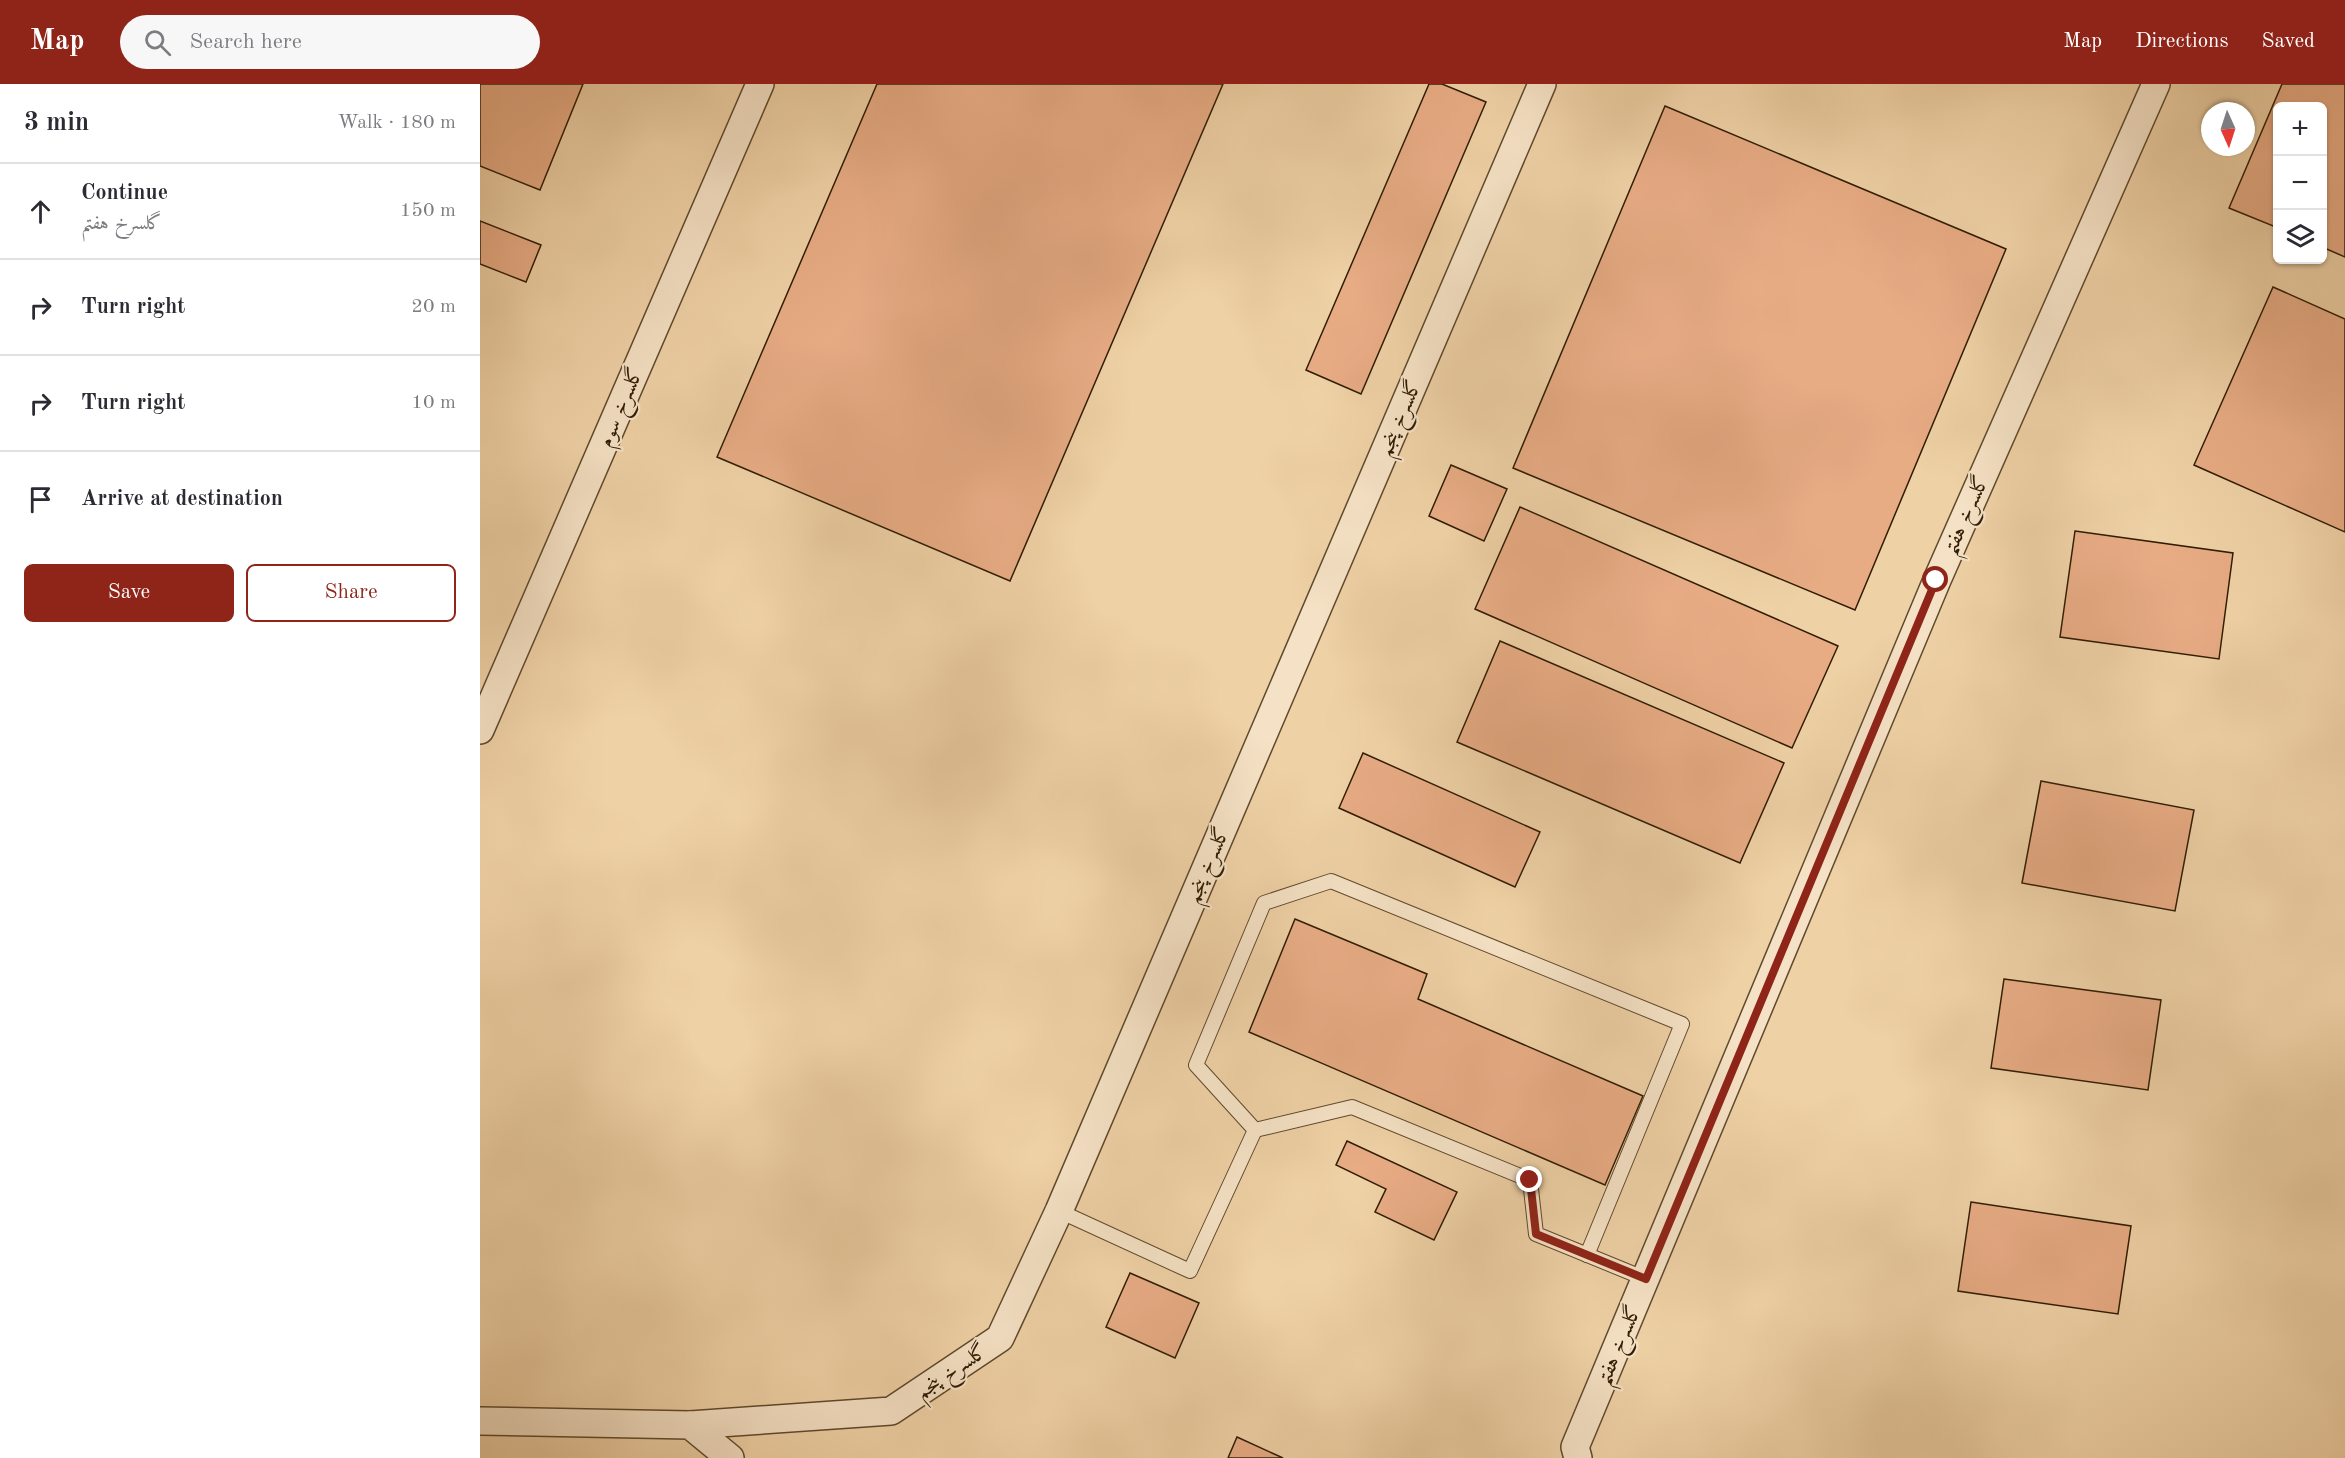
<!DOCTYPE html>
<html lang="en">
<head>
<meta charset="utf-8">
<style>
	:root { --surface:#fff; --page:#f7f7f7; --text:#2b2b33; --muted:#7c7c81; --line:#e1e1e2; --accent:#8f2418 }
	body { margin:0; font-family:"Old Standard TT",Amiri,serif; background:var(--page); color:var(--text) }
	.controls { position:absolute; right:18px; top:18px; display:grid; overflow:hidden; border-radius:9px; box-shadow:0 2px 4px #0004 }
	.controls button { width:54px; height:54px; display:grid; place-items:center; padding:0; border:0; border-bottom:2px solid var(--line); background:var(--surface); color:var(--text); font:30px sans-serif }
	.compass { position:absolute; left:1721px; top:18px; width:54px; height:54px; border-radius:50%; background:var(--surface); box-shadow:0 2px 4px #0004; rotate:177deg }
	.stop { position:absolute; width:18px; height:18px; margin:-14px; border:4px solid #8f2418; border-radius:50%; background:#fff }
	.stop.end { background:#8f2418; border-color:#fff; box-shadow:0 2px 6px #0008 }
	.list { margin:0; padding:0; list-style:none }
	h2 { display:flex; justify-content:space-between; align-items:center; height:78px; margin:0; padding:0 24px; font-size:26px }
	h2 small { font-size:20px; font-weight:400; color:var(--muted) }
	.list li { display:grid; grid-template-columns:39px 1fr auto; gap:18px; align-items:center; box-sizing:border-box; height:96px; padding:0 24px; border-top:2px solid var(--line) }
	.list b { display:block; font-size:22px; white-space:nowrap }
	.list p { margin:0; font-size:20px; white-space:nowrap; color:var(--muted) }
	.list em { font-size:20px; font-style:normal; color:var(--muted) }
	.actions { display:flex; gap:12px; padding:18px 24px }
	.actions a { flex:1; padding:14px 0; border:2px solid var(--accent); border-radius:9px; text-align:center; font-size:21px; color:var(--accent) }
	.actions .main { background:var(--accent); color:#fff }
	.icon { flex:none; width:33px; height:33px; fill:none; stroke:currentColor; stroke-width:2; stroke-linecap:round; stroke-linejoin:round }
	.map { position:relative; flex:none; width:1865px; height:1374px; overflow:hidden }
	header { display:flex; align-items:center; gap:36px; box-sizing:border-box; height:84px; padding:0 30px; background:var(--accent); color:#fff }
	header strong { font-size:28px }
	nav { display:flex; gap:33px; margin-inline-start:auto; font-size:21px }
	.search { width:420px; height:54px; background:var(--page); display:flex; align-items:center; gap:15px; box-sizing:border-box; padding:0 21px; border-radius:33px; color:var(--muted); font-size:22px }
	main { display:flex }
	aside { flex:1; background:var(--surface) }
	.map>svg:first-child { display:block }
</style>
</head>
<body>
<header>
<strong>Map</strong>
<div class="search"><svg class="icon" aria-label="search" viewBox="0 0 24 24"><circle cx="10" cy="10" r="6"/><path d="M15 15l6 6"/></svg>Search here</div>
<nav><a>Map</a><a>Directions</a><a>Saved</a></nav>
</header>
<main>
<aside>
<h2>3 min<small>Walk · 180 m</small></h2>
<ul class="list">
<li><svg class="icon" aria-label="ahead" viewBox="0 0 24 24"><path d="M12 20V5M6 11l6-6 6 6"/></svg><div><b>Continue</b><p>گلسرخ هفتم</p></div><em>150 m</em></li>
<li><svg class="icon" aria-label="right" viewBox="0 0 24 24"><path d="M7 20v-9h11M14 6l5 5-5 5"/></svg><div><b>Turn right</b></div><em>20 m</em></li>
<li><svg class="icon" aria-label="right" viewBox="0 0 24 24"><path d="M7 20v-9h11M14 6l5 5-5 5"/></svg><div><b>Turn right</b></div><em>10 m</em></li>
<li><svg class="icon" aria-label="arrive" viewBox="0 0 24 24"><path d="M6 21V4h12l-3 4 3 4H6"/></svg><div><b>Arrive at destination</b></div></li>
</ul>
<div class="actions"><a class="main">Save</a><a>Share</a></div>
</aside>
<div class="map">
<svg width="1865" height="1374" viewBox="0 0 1865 1374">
	<rect width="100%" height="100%" fill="#efd1a6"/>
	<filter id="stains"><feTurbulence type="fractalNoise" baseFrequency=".00333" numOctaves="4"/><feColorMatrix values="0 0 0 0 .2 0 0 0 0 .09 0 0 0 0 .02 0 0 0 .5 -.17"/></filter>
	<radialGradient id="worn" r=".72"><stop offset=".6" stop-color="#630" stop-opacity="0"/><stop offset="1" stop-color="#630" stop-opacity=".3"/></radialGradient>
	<!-- building -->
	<g fill="#e8ac85" stroke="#301d05" stroke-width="1.5">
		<polygon points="0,0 103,0 60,106 0,82"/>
		<polygon points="397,0 743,0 530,497 237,373"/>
		<polygon points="949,0 962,0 1006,18 881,310 826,286"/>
		<polygon points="1802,0 1865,0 1865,173 1842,163 1842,22 1798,22 1798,144 1749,124"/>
		<polygon points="1185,22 1526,165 1375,526 1033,384"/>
		<polygon points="0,137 61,161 46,198 0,180"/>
		<polygon points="1793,203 1865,235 1865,448 1714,381"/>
		<polygon points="971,381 1027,405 1004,457 949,432"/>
		<polygon points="1040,423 1358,562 1312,664 995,525"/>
		<polygon points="1595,447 1753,469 1739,575 1580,553"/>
		<polygon points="1020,557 1304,679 1260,779 977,658"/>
		<polygon points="883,669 1060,748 1035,803 859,724"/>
		<polygon points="1561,697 1714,726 1695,827 1542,799"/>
		<polygon points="815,835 947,890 938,915 1163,1012 1125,1101 769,948"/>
		<polygon points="1524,895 1681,916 1668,1006 1511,984"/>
		<polygon points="867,1057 977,1108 954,1156 895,1128 906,1105 856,1081"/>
		<polygon points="1491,1118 1651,1142 1638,1230 1478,1207"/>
		<polygon points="650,1189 719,1219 695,1274 626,1243"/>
		<polygon points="757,1353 803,1374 748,1374"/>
	</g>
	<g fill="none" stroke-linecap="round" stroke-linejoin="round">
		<defs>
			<g id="service">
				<polyline points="775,1046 872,1023 1050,1096 1056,1150 1166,1195"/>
				<polyline points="579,1127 710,1187 775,1046 716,981 784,819 851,797 1202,940 1107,1171"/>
			</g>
			<g id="minor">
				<polyline points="0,646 280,0"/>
				<polyline points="0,1337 210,1341 250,1374"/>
				<polyline points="210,1341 411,1327 520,1254 579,1127 1062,0"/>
				<polyline points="1098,1374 1095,1363 1457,496 1676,0"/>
			</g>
		</defs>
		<!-- service casing -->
		<use href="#service" stroke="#604a2d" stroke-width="16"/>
		<!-- minor casing -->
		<use href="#minor" stroke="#604a2d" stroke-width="30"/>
		<!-- service -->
		<use href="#service" stroke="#f5e1c5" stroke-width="14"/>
		<!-- minor -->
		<use href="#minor" stroke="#f5e1c5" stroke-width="27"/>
	</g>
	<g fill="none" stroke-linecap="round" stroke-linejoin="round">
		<!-- route -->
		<polyline stroke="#8f2418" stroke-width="8" points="1050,1096 1056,1150 1166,1195 1456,496"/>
	</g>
	<g text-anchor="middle" stroke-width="4.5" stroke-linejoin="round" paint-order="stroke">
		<!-- street labels -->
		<g font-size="21" fill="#301d05" stroke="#f5e1c5">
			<text transform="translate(140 323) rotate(-67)" y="7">گلسرخ سوم</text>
			<text transform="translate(919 334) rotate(-67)" y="7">گلسرخ پنجم</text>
			<text transform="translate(1485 431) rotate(-66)" y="7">گلسرخ هفتم</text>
			<text transform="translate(727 781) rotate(-67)" y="7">گلسرخ پنجم</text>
			<text transform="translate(1138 1261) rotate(-67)" y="7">گلسرخ هفتم</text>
			<text transform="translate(471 1287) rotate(-34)" y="7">گلسرخ پنجم</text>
		</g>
	</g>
	<rect width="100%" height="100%" filter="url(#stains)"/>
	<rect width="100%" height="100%" fill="url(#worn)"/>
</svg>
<div class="controls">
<button>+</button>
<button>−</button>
<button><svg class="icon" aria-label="layers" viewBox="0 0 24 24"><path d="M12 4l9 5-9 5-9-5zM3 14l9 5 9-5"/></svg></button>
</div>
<svg class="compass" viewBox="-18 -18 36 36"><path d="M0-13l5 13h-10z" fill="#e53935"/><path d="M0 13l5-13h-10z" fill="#7c7c81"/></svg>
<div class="stop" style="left:1456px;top:496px"></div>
<div class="stop end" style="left:1050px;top:1096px"></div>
</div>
</main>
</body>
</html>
